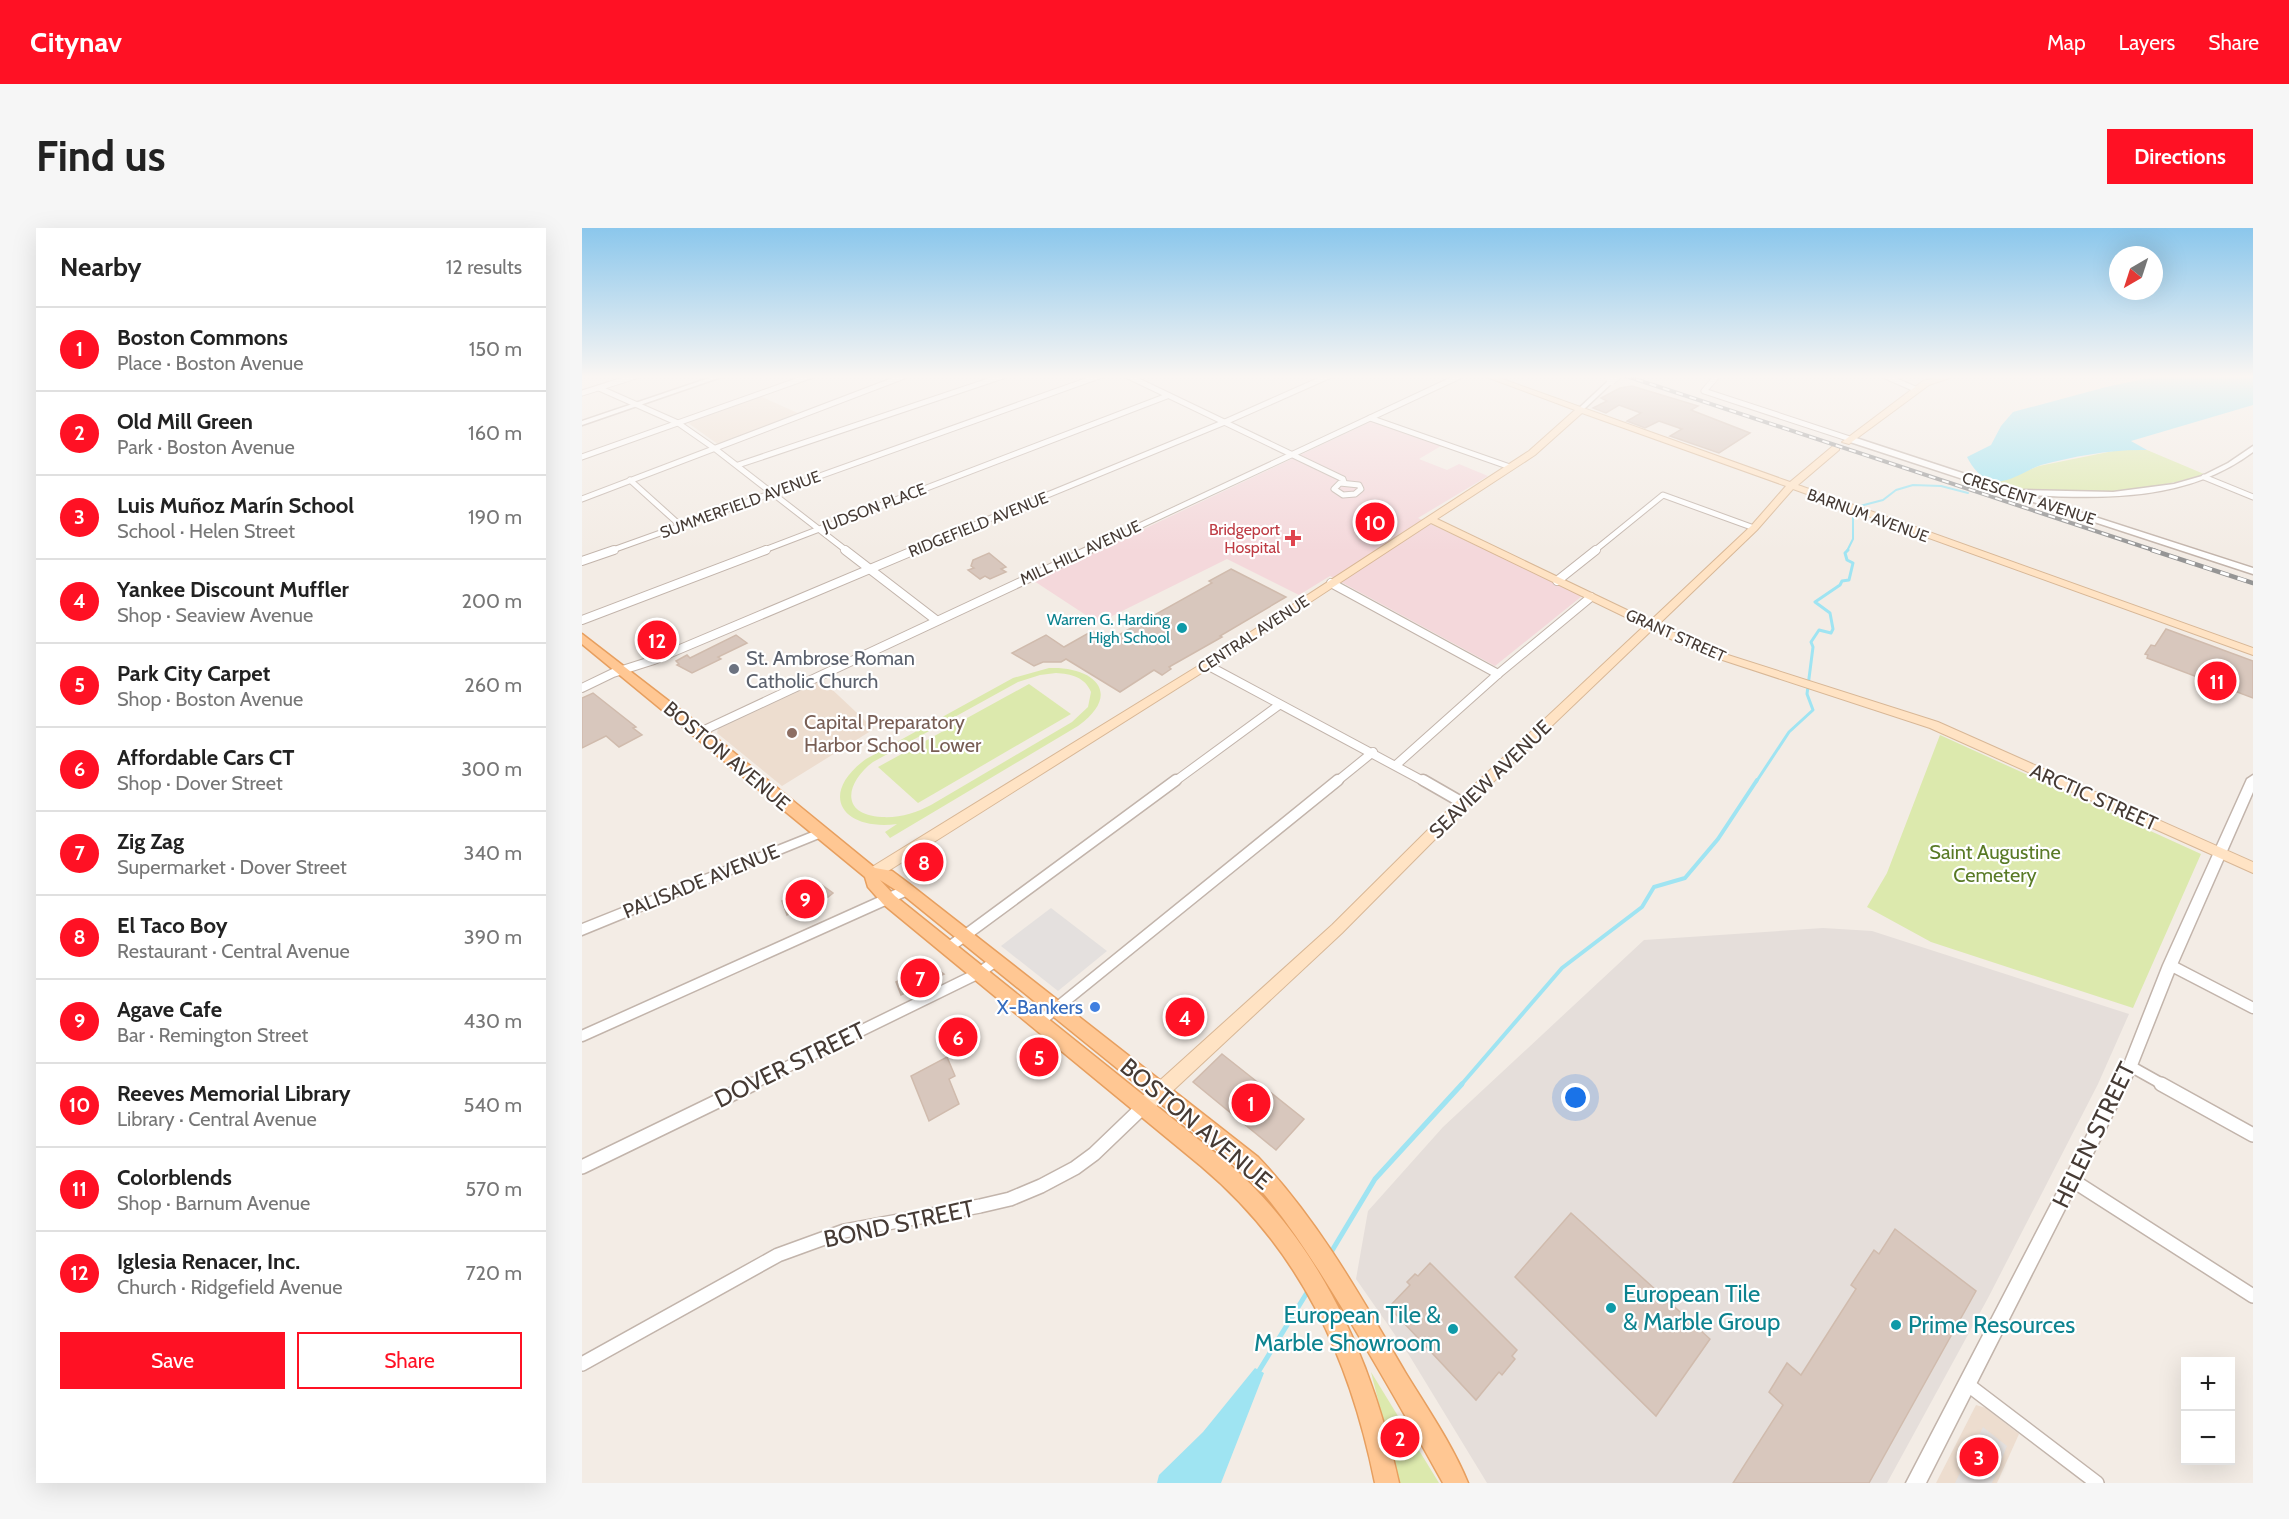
<!DOCTYPE html>
<html lang="en">
<head>
<meta charset="utf-8">
<style>
	:root { --surface:#fff; --page:#f6f6f6; --text:#222; --muted:#767676; --line:#e0e0e0; --accent:#ff1124 }
	body { margin:0; font-family:Cabin,sans-serif; background:var(--page); color:var(--text) }
	.controls { position:absolute; right:18px; bottom:18px; display:grid; overflow:hidden; border-radius:0px; box-shadow:0 6px 24px #0002 }
	.controls button { width:54px; height:54px; display:grid; place-items:center; padding:0; border:0; border-bottom:2px solid var(--line); background:var(--surface); color:var(--text); font:30px sans-serif }
	.compass { position:absolute; left:1527px; top:18px; width:54px; height:54px; border-radius:50%; background:var(--surface); box-shadow:0 6px 24px #0002; rotate:219deg }
	.you { position:absolute; left:994px; top:870px; width:21px; height:21px; margin:-15px; border:4px solid #fff; border-radius:50%; background:#1a73e8; box-shadow:0 0 0 9px #1a73e833 }
	.badge { display:grid; place-items:center; width:39px; height:39px; border-radius:50%; background:var(--accent); color:#fff; font-size:20px; font-weight:700 }
	.pin { position:absolute; translate:-50% -50%; border:3px solid #fff; box-shadow:0 2px 6px #0006 }
	.list { margin:0; padding:0; list-style:none }
	h2 { display:flex; justify-content:space-between; align-items:center; height:78px; margin:0; padding:0 24px; font-size:26px }
	h2 small { font-size:20px; font-weight:400; color:var(--muted) }
	.list li { display:grid; grid-template-columns:39px 1fr auto; gap:18px; align-items:center; box-sizing:border-box; height:84px; padding:0 24px; border-top:2px solid var(--line) }
	.list b { display:block; font-size:22px; white-space:nowrap }
	.list p { margin:0; font-size:20px; white-space:nowrap; color:var(--muted) }
	.list em { font-size:20px; font-style:normal; color:var(--muted) }
	.actions { display:flex; gap:12px; padding:18px 24px }
	.actions a { flex:1; padding:14px 0; border:2px solid var(--accent); border-radius:0px; text-align:center; font-size:21px; color:var(--accent) }
	.actions .main { background:var(--accent); color:#fff }
	.map { position:relative; flex:none; width:1671px; height:1255px; overflow:hidden; border-radius:0px }
	header { display:flex; align-items:center; gap:36px; box-sizing:border-box; height:84px; padding:0 30px; background:var(--accent); color:#fff }
	header strong { font-size:28px }
	nav { display:flex; gap:33px; margin-inline-start:auto; font-size:21px }
	.intro { display:flex; align-items:center; justify-content:space-between; box-sizing:border-box; height:144px; padding:0 36px }
	h1 { margin:0; font-size:42px }
	.button { padding:15px 27px; border-radius:0px; background:var(--accent); color:#fff; font-size:21px; font-weight:700 }
	main { display:flex; gap:36px; padding:0 36px }
	aside { flex:1; background:var(--surface); border-radius:0px; box-shadow:0 6px 24px #0002 }
	.map>svg:first-child { display:block }
</style>
</head>
<body>
<header>
<strong>Citynav</strong>
<nav><a>Map</a><a>Layers</a><a>Share</a></nav>
</header>
<div class="intro"><h1>Find us</h1><a class="button">Directions</a></div>
<main>
<aside>
<h2>Nearby<small>12 results</small></h2>
<ul class="list">
<li><span class="badge">1</span><div><b>Boston Commons</b><p>Place · Boston Avenue</p></div><em>150 m</em></li>
<li><span class="badge">2</span><div><b>Old Mill Green</b><p>Park · Boston Avenue</p></div><em>160 m</em></li>
<li><span class="badge">3</span><div><b>Luis Muñoz Marín School</b><p>School · Helen Street</p></div><em>190 m</em></li>
<li><span class="badge">4</span><div><b>Yankee Discount Muffler</b><p>Shop · Seaview Avenue</p></div><em>200 m</em></li>
<li><span class="badge">5</span><div><b>Park City Carpet</b><p>Shop · Boston Avenue</p></div><em>260 m</em></li>
<li><span class="badge">6</span><div><b>Affordable Cars CT</b><p>Shop · Dover Street</p></div><em>300 m</em></li>
<li><span class="badge">7</span><div><b>Zig Zag</b><p>Supermarket · Dover Street</p></div><em>340 m</em></li>
<li><span class="badge">8</span><div><b>El Taco Boy</b><p>Restaurant · Central Avenue</p></div><em>390 m</em></li>
<li><span class="badge">9</span><div><b>Agave Cafe</b><p>Bar · Remington Street</p></div><em>430 m</em></li>
<li><span class="badge">10</span><div><b>Reeves Memorial Library</b><p>Library · Central Avenue</p></div><em>540 m</em></li>
<li><span class="badge">11</span><div><b>Colorblends</b><p>Shop · Barnum Avenue</p></div><em>570 m</em></li>
<li><span class="badge">12</span><div><b>Iglesia Renacer, Inc.</b><p>Church · Ridgefield Avenue</p></div><em>720 m</em></li>
</ul>
<div class="actions"><a class="main">Save</a><a>Share</a></div>
</aside>
<div class="map">
<svg width="1671" height="1255" viewBox="0 0 1671 1255">
	<rect width="100%" height="100%" fill="#f3ece5"/>
	<!-- industrial -->
	<polygon fill="#e5deda" points="1241,700 1290,703 1547,786 1516,856 1406,1070 1305,1255 905,1255 827,1127 774,1051 786,983 861,899 1062,712"/>
	<!-- education -->
	<g fill="#edddcf">
		<polygon points="178,168 218,186 137,217 106,195"/>
		<polygon points="239,451 292,501 200,558 135,505 136,500 141,497"/>
		<polygon points="1394,1177 1404,1180 1437,1206 1415,1255 1354,1255"/>
	</g>
	<!-- medical -->
	<polygon fill="#f4d8db" points="790,193 859,218 837,231 865,242 877,236 906,248 836,290 1000,368 913,438 748,348 717,367 645,331 516,395 452,353"/>
	<!-- green -->
	<g fill="#dce9ad" fill-rule="evenodd">
		<path d="M 1541,221 L 1565,222 L 1622,246 C 1568,265 1465,272 1410,256 L 1457,238 Z"/>
		<path d="M 467,440 C 511,438 542,465 496,498 L 308,610 L 303,604 L 315,596 C 261,603 235,567 284,531 L 431,450 ZM 474,445 C 489,446 503,449 509,464 L 506,479 L 490,494 L 349,577 C 334,585 318,590 300,589 C 257,587 264,554 291,534 L 436,454 L 458,447 Z"/>
		<polygon points="447,456 489,486 336,575 296,539"/>
		<polygon points="1358,507 1619,626 1551,780 1349,714 1285,679 1305,645"/>
		<polygon points="789,1144 857,1255 817,1255"/>
	</g>
	<!-- parking -->
	<g fill="#e4e0de">
		<polygon points="469,680 525,723 476,763 419,718"/>
		<polygon points="1401,1199 1425,1218 1410,1255 1373,1255"/>
	</g>
	<!-- water -->
	<g fill="#9fe4f2">
		<path d="M 1580,147 L 1671,147 L 1671,177 L 1549,213 L 1565,222 C 1530,221 1493,228 1459,237 C 1444,242 1427,256 1411,253 C 1399,251 1390,239 1385,229 L 1409,217 L 1419,198 L 1431,184 L 1524,159 Z"/>
		<polygon points="673,1140 682,1145 639,1255 575,1255 577,1247 621,1204"/>
	</g>
	<g fill="none" stroke-linecap="round" stroke-linejoin="round">
		<!-- stream-far3 -->
		<g stroke="#9fe4f2" stroke-width="2">
			<polyline points="1278,278 1301,272 1314,262 1331,257 1359,258 1386,265"/>
			<polyline points="1265,323 1271,311 1271,287"/>
		</g>
		<!-- stream-far2 -->
		<polyline stroke="#9fe4f2" stroke-width="3" points="1174,554 1207,504 1231,482 1225,466 1231,419 1229,414 1237,402 1249,405 1251,401 1248,385 1233,374 1258,357 1260,353 1267,352 1271,335 1265,332 1263,325 1266,322"/>
		<!-- stream-far1 -->
		<polyline stroke="#9fe4f2" stroke-width="4" points="879,857 980,740 1060,679 1072,659 1103,650 1136,611 1175,552"/>
		<!-- stream -->
		<g stroke="#9fe4f2" stroke-width="5">
			<polyline points="748,1026 793,951 880,856"/>
			<polyline points="675,1146 726,1063"/>
		</g>
	</g>
	<!-- building -->
	<g fill="#d8c7bd" stroke="#d0bbad" stroke-width="1.5">
		<polygon points="1050,158 1116,178 1109,182 1168,205 1137,225 1088,208 1100,201 1077,193 1063,200 1045,193 1059,185 1037,177 1024,185 1011,180 1025,173 1019,170 1038,160"/>
		<polygon points="407,325 424,339 419,341 424,344 408,351 403,348 398,351 386,342 392,340 389,338 391,332"/>
		<polygon points="649,341 704,369 638,408 640,409 587,439 589,441 580,447 572,442 538,464 484,431 479,434 461,434 452,438 430,425 464,407 482,419 510,403 526,413 630,355 627,353"/>
		<polygon points="1584,401 1671,433 1671,470 1565,430 1566,427 1563,426 1569,417 1573,418"/>
		<polygon points="82,402 93,410 75,421 72,419 67,422 57,414"/>
		<polygon points="154,407 165,415 136,429 139,431 110,445 95,437 97,436 94,433 105,427 108,430"/>
		<polygon points="11,465 54,499 51,500 60,507 37,519 24,508 0,520 0,470"/>
		<polygon points="349,622 356,628 353,633 356,635 338,645 328,636"/>
		<polygon points="240,657 251,665 246,669 205,687 200,673"/>
		<polygon points="350,737 362,746 319,767 314,754"/>
		<polygon points="597,772 624,793 609,807 583,785"/>
		<polygon points="372,795 388,810 369,826 362,819 367,816 362,812 367,807 362,802"/>
		<polygon points="640,826 722,891 694,922 611,854"/>
		<polygon points="365,829 373,848 367,851 377,876 347,893 329,848"/>
		<polygon points="989,985 1128,1111 1074,1188 933,1049"/>
		<polygon points="1313,1001 1394,1063 1287,1255 1151,1255 1201,1177 1187,1164 1205,1135 1219,1147 1274,1061 1269,1057 1292,1022 1297,1026"/>
		<polygon points="848,1035 935,1122 930,1128 933,1131 920,1147 917,1144 894,1172 807,1079 828,1057 825,1054 833,1046 836,1048"/>
	</g>
	<g fill="none" stroke-linecap="round" stroke-linejoin="round">
		<defs>
			<g id="minor-far3">
				<polyline points="544,147 761,251 762,254"/>
				<polyline points="1136,147 1122,163 1268,211"/>
				<polyline points="1301,147 1333,161"/>
				<polyline points="17,160 96,195 132,220 265,323"/>
				<polyline points="0,165 57,147"/>
				<polyline points="788,190 928,239"/>
				<polyline points="0,229 231,147"/>
				<polyline points="156,237 424,147"/>
				<polyline points="1622,249 1671,269"/>
				<polyline points="48,252 99,298"/>
				<polygon points="758,255 777,257 779,261 773,266 761,267 752,261"/>
				<polyline points="0,271 325,147"/>
				<polyline points="28,323 520,147"/>
				<polyline points="180,323 585,168"/>
				<polyline points="329,323 643,194 749,147"/>
				<polyline points="504,323 880,147"/>
				<polyline points="1012,323 1081,267 1172,300"/>
			</g>
			<g id="minor-far2">
				<polyline points="263,322 354,392"/>
				<polyline points="0,333 32,322"/>
				<polyline points="975,353 1014,322"/>
				<polyline points="749,355 916,446"/>
				<polyline points="0,392 184,322"/>
				<polyline points="625,437 843,554"/>
				<polyline points="0,460 31,445 72,432 333,322"/>
				<polyline points="118,504 507,322"/>
				<polyline points="814,537 916,446 1009,369"/>
				<polyline points="592,554 697,477"/>
				<polyline points="754,554 791,524"/>
			</g>
			<g id="minor-far1">
				<polyline points="841,552 881,575"/>
				<polyline points="366,720 594,552"/>
				<polyline points="1588,737 1671,780"/>
				<polyline points="456,795 756,552"/>
				<polyline points="0,808 325,662"/>
				<polyline points="1548,838 1582,857"/>
				<polyline points="168,857 397,745 415,732"/>
			</g>
			<g id="minor">
				<polyline points="1579,856 1671,907"/>
				<polyline points="0,939 171,856"/>
				<polyline points="1490,952 1671,1068"/>
				<polyline points="0,1136 196,1027 262,1003 398,978 428,971 459,958 493,940 512,926 561,879"/>
				<polyline points="1385,1156 1515,1255"/>
			</g>
			<g id="tertiary">
				<polygon points="136,147 145,147 0,197 0,193"/>
				<polygon points="1027,152 1032,153 1000,183 996,183 996,181"/>
				<path d="M 1265,209 L 1271,209 L 1438,264 L 1442,262 L 1531,264 L 1592,256 L 1620,248 L 1646,235 L 1671,218 L 1671,224 C 1606,273 1524,271 1445,267 L 1671,340 L 1671,346 L 1265,213 Z"/>
				<polygon points="1671,547 1671,564 1595,737 1553,843 1344,1255 1324,1255 1542,836 1581,737 1665,551"/>
				<polygon points="238,601 242,602 244,605 242,608 0,707 0,696"/>
			</g>
			<g id="secondary">
				<path d="M 899,147 L 909,147 L 1208,254 L 1251,218 L 1257,218 L 1257,222 L 1216,257 L 1671,420 L 1671,427 L 1211,261 L 1175,302 L 1076,397 L 1124,420 L 1356,494 L 1671,634 L 1671,645 L 1348,500 L 1116,424 L 1070,402 L 886,578 L 760,705 L 567,885 L 561,887 L 555,885 L 553,879 L 555,873 L 750,697 L 876,572 L 1062,398 L 849,295 L 629,439 L 295,650 L 285,650 L 283,646 L 285,642 L 621,435 L 947,223 L 993,182 ZM 1000,185 L 1204,258 L 1169,298 L 1068,393 L 855,291 L 953,227 Z"/>
				<polygon points="1365,147 1376,147 1347,157 1267,216 1260,214 1341,153"/>
			</g>
			<path id="primary" d="M 0,406 L 123,501 L 293,640 L 310,643 L 330,658 L 676,929 C 736,992 779,1069 823,1144 C 845,1180 870,1216 886,1255 L 861,1255 C 830,1199 798,1143 765,1088 C 734,1037 703,987 662,943 L 320,666 L 298,652 L 313,668 L 647,936 C 741,1018 791,1136 817,1255 L 793,1255 C 768,1130 718,1021 619,938 L 301,676 L 286,659 L 283,649 L 0,416 Z"/>
		</defs>
		<!-- minor-far3 casing -->
		<use href="#minor-far3" stroke="#c2b4ab" stroke-width="7"/>
		<!-- minor-far2 casing -->
		<use href="#minor-far2" stroke="#c2b4ab" stroke-width="10"/>
		<!-- minor-far1 casing -->
		<use href="#minor-far1" stroke="#c2b4ab" stroke-width="13"/>
		<!-- minor casing -->
		<use href="#minor" stroke="#c2b4ab" stroke-width="16"/>
		<!-- tertiary casing -->
		<use href="#tertiary" stroke="#c2b4ab" stroke-width="3"/>
		<!-- secondary casing -->
		<use href="#secondary" stroke="#d8b796" stroke-width="2"/>
		<!-- primary casing -->
		<use href="#primary" stroke="#e79f5f" stroke-width="3"/>
		<!-- minor-far3 -->
		<use href="#minor-far3" stroke="#fff" stroke-width="5"/>
		<!-- minor-far2 -->
		<use href="#minor-far2" stroke="#fff" stroke-width="8"/>
		<!-- minor-far1 -->
		<use href="#minor-far1" stroke="#fff" stroke-width="10"/>
		<!-- minor -->
		<use href="#minor" stroke="#fff" stroke-width="13"/>
		<!-- tertiary -->
		<use href="#tertiary" fill="#fff" fill-rule="evenodd"/>
		<!-- secondary -->
		<use href="#secondary" fill="#ffe3c4" fill-rule="evenodd"/>
		<!-- primary -->
		<use href="#primary" fill="#ffc793" fill-rule="evenodd"/>
		<defs>
			<polyline id="rail-far1" points="1041,147 1574,323"/>
			<polyline id="rail" points="1570,322 1671,355"/>
		</defs>
		<!-- rail-far1 casing -->
		<use href="#rail-far1" stroke="#959595" stroke-width="4"/>
		<!-- rail casing -->
		<use href="#rail" stroke="#959595" stroke-width="4.5"/>
		<!-- rail-far1 -->
		<use href="#rail-far1" stroke="#fff" stroke-width="2" stroke-dasharray="7" stroke-linecap="butt"/>
		<!-- rail -->
		<use href="#rail" stroke="#fff" stroke-width="3" stroke-dasharray="9" stroke-linecap="butt"/>
		<defs>
			<polyline id="tertiary-bridge" points="1029,153 1036,147"/>
		</defs>
		<!-- tertiary-bridge casing -->
		<use href="#tertiary-bridge" stroke="#c2b4ab" stroke-width="9" stroke-linecap="butt"/>
		<!-- tertiary-bridge -->
		<use href="#tertiary-bridge" stroke="#fff" stroke-width="8"/>
	</g>
	<!-- sky -->
	<linearGradient id="sky" x2="0" y2="1"><stop stop-color="#8bc7ec"/><stop offset="0.46" stop-color="#faf6f3"/><stop offset="1" stop-color="#faf6f3" stop-opacity="0"/></linearGradient>
	<rect width="1671" height="323" fill="url(#sky)"/>
	<!-- markers -->
	<path fill="#e0444e" stroke="#fff" stroke-width="2" d="M708 301h6v6h6v6h-6v6h-6v-6h-6v-6h6z"/>
	<g fill="#0f9aa8" stroke="#fff" stroke-width="2">
		<circle cx="600" cy="400" r="6"/>
		<circle cx="1029" cy="1080" r="6"/>
		<circle cx="1314" cy="1097" r="6"/>
		<circle cx="871" cy="1101" r="6"/>
	</g>
	<circle fill="#6b7280" stroke="#fff" stroke-width="2" cx="152" cy="441" r="6"/>
	<circle fill="#8d6e63" stroke="#fff" stroke-width="2" cx="210" cy="505" r="6"/>
	<circle fill="#3f7fe0" stroke="#fff" stroke-width="2" cx="513" cy="779" r="6"/>
	<g text-anchor="middle" stroke-width="4.5" stroke-linejoin="round" paint-order="stroke">
		<!-- far-street labels -->
		<g font-size="16" fill="#463b35" stroke="#fff">
			<text transform="translate(1447 270) rotate(18)" y="6">CRESCENT AVENUE</text>
			<text transform="translate(158 276) rotate(-20)" y="6">SUMMERFIELD AVENUE</text>
			<text transform="translate(292 279) rotate(-21)" y="6">JUDSON PLACE</text>
			<text transform="translate(1286 287) rotate(20)" y="6">BARNUM AVENUE</text>
			<text transform="translate(396 296) rotate(-22)" y="6">RIDGEFIELD AVENUE</text>
			<text transform="translate(498 324) rotate(-25)" y="6">MILL HILL AVENUE</text>
			<text transform="translate(671 406) rotate(-33)" y="6">CENTRAL AVENUE</text>
			<text transform="translate(1094 407) rotate(24)" y="6">GRANT STREET</text>
		</g>
		<!-- far-health labels -->
		<g font-size="16" fill="#be3a42" stroke="#fff" text-anchor="end">
			<text x="698" y="307">Bridgeport<tspan x="698" dy="18">Hospital</tspan></text>
		</g>
		<!-- far-culture labels -->
		<g font-size="16" fill="#0d838f" stroke="#fff" text-anchor="end">
			<text x="588" y="397">Warren G. Harding<tspan x="588" dy="18">High School</tspan></text>
		</g>
		<!-- worship labels -->
		<g font-size="20" fill="#5b616d" stroke="#fff" text-anchor="start">
			<text x="164" y="437">St. Ambrose Roman<tspan x="164" dy="23">Catholic Church</tspan></text>
		</g>
		<!-- education labels -->
		<g font-size="20" fill="#785e54" stroke="#fff" text-anchor="start">
			<text x="222" y="501">Capital Preparatory<tspan x="222" dy="23">Harbor School Lower</tspan></text>
		</g>
		<!-- street labels -->
		<g font-size="20" fill="#463b35" stroke="#fff">
			<text transform="translate(145 528) rotate(40)" y="7">BOSTON AVENUE</text>
			<text transform="translate(908 551) rotate(-44)" y="7">SEAVIEW AVENUE</text>
			<text transform="translate(1512 569) rotate(24)" y="7">ARCTIC STREET</text>
			<text transform="translate(119 653) rotate(-22)" y="7">PALISADE AVENUE</text>
		</g>
		<!-- park labels -->
		<g font-size="20" fill="#597a26" stroke="#fff">
			<text x="1413" y="631">Saint Augustine<tspan x="1413" dy="23">Cemetery</tspan></text>
		</g>
		<!-- shop labels -->
		<g font-size="20" fill="#366cbe" stroke="#fff" text-anchor="end">
			<text x="501" y="786">X-Bankers</text>
		</g>
		<!-- near-street labels -->
		<g font-size="24" fill="#463b35" stroke="#fff">
			<text transform="translate(208 837) rotate(-26)" y="8">DOVER STREET</text>
			<text transform="translate(614 896) rotate(40)" y="8">BOSTON AVENUE</text>
			<text transform="translate(1512 907) rotate(-64)" y="8">HELEN STREET</text>
			<text transform="translate(317 996) rotate(-12)" y="8">BOND STREET</text>
		</g>
		<!-- near-culture labels -->
		<g font-size="24" fill="#0d838f" stroke="#fff" text-anchor="start">
			<text x="1041" y="1074">European Tile<tspan x="1041" dy="28">&amp; Marble Group</tspan></text>
			<text x="859" y="1095" text-anchor="end">European Tile &amp;<tspan x="859" dy="28">Marble Showroom</tspan></text>
			<text x="1326" y="1105">Prime Resources</text>
		</g>
	</g>
</svg>
<div class="controls">
<button>+</button>
<button>−</button>
</div>
<svg class="compass" viewBox="-18 -18 36 36"><path d="M0-13l5 13h-10z" fill="#e53935"/><path d="M0 13l5-13h-10z" fill="#767676"/></svg>
<div class="you"></div>
<div class="pin badge" style="left:669px;top:875px">1</div>
<div class="pin badge" style="left:818px;top:1210px">2</div>
<div class="pin badge" style="left:1397px;top:1229px">3</div>
<div class="pin badge" style="left:603px;top:789px">4</div>
<div class="pin badge" style="left:457px;top:829px">5</div>
<div class="pin badge" style="left:376px;top:809px">6</div>
<div class="pin badge" style="left:338px;top:750px">7</div>
<div class="pin badge" style="left:342px;top:634px">8</div>
<div class="pin badge" style="left:223px;top:671px">9</div>
<div class="pin badge" style="left:793px;top:294px">10</div>
<div class="pin badge" style="left:1635px;top:453px">11</div>
<div class="pin badge" style="left:75px;top:412px">12</div>
</div>
</main>
</body>
</html>
